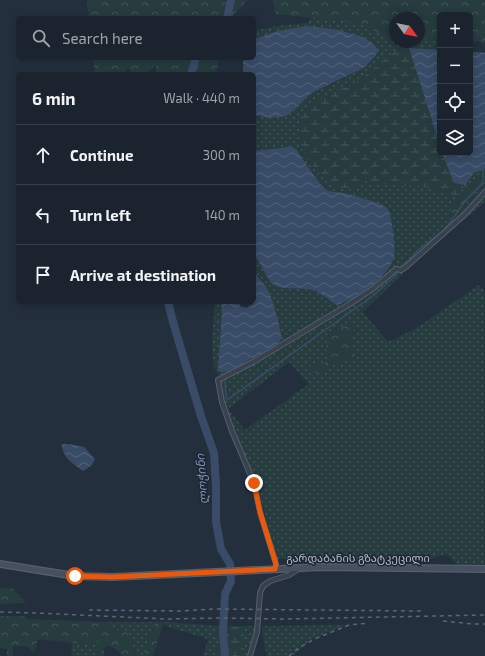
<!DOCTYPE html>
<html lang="en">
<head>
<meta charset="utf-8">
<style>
	:root { --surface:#1b232e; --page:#242b36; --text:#f1f3f6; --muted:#a0a4aa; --line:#39404a }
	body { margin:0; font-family:"Exo 2","Noto Sans Georgian",sans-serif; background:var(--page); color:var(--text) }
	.controls { position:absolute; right:12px; top:12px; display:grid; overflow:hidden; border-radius:6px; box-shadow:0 2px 10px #0003 }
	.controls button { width:36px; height:36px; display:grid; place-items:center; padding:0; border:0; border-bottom:1px solid var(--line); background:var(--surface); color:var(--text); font:20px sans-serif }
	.compass { position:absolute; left:389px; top:12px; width:36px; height:36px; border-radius:50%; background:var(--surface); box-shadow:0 2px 10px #0003; rotate:123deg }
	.stop { position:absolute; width:12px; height:12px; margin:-9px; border:3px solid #ea580c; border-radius:50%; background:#fff }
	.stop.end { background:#ea580c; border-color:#fff; box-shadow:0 1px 4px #0008 }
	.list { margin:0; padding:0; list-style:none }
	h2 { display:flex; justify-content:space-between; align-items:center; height:52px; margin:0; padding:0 16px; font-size:17px }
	h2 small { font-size:13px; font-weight:400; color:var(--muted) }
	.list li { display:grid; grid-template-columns:26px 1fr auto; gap:12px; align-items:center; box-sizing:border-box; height:60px; padding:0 16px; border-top:1px solid var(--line) }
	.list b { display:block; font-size:15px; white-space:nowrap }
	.list em { font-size:13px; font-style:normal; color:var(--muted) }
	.icon { flex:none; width:22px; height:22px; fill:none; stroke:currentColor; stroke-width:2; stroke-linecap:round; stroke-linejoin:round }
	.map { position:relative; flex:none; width:485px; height:656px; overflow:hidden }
	.search { position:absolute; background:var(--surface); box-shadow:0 2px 10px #0003; left:16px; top:16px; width:240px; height:44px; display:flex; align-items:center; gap:10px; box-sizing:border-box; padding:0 14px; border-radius:6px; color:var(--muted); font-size:15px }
	.panel { position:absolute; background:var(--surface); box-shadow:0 2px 10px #0003; left:16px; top:72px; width:240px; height:232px; border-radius:6px }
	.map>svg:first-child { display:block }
</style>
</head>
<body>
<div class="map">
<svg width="485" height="656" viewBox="0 0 485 656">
	<defs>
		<pattern id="grass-dots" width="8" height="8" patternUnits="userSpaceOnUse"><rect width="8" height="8" fill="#263c3f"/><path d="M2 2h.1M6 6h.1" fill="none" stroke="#435659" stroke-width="1.8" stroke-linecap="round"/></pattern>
		<pattern id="forest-crowns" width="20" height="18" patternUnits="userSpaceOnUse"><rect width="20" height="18" fill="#263c3f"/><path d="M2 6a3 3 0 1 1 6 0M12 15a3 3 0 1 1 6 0" fill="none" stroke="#435659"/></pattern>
		<pattern id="wetland-marsh" width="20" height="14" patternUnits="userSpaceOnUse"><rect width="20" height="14" fill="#263c3f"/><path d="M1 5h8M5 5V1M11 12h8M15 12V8" fill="none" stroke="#435659"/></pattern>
		<pattern id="water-waves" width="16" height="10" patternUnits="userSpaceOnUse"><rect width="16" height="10" fill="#394c67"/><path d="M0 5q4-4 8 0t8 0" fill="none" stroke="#53647b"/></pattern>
	</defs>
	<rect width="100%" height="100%" fill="#242f3e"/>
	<!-- grass -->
	<g fill="url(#grass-dots)" fill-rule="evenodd">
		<path d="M 312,18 L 361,23 L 392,41 L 395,40 L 395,42 L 419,42 L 419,39 L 440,40 L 440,50 L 398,48 L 355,84 L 329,93 L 298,142 L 307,158 L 319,175 L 366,181 L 376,183 L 406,186 L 421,186 L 437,190 L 449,197 L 458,194 L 474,173 L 485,169 L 485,175 C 468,179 458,204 450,218 L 459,216 L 468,203 L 485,186 L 485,202 L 424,253 L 363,312 L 388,342 L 415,329 L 479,285 L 485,292 L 485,566 L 459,565 L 447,555 L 442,555 L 422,562 L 325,562 L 305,564 L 296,558 L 279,559 L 277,561 L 257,484 L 225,406 L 220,384 L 223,380 L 222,376 L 218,375 C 208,361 214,320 215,302 L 221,302 L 222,312 L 218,369 L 220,372 L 281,332 L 277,315 L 269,292 L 254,272 L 254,254 L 271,283 L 283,288 L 308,289 L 316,291 L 329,300 L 395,249 L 389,211 L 335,192 L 328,191 L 322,186 L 290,146 L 282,148 L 254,151 L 254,115 L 271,118 L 286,116 L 295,109 L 310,94 L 345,78 L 257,37 L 254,39 L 254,32 L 258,30 L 276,26 L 307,23 ZM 354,328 C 351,338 351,345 356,355 L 341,363 L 335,364 L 325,370 L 316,373 L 309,369 L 311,365 L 319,363 L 323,365 L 329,357 L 326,348 ZM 289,362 L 309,384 L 245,430 L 228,409 Z"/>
		<polygon points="102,622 155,622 142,656 135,656 136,651 130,642 126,630 116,630"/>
		<polygon points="165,622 218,626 215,639 218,653 217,656 203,656 208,639 163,625"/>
		<polygon points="347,625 314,638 292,656 267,656 264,643 262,626"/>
		<polygon points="244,626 255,626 255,634 247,656 243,656 244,651"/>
		<path d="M 93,641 L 98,641 L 99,647 L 95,656 L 71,656 L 72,643 C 79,643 87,645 93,641 Z"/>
	</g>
	<!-- forest -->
	<g fill="url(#forest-crowns)">
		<polygon points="87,0 247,0 243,5 231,18 89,18"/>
		<polygon points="272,0 485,0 485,42 470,41 470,15 440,15 440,40 419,39 419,18 395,18 395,40 392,41 361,23 276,14"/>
		<polygon points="93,58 219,58 216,74 154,74 157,69 155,65 148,72 148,74 133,74 128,68 125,72 126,74 95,74"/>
		<polygon points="485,175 485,186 468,203 459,216 450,219 449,213 452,206 474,180 481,176"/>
		<path d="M 351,324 L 355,328 C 351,338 351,345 356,355 L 349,360 L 341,363 L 335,364 L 325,370 L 316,373 L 309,369 L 311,365 L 319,363 L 323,365 L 329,357 L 326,348 L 327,339 L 341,327 Z"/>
		<polygon points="0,588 12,588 26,603 0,604"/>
		<path d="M 0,616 L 26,616 L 27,619 L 102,622 L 116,630 L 126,630 L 130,642 L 136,651 L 135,656 L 122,656 C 118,649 113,647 106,645 L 104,650 L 104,656 L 95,656 L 99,647 L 98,641 L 93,641 L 88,644 L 80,643 L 72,643 L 38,639 L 34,653 L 27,646 L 13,646 L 13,656 L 7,656 L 7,649 L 0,648 Z"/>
		<polygon points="155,622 165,622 163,625 153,656 142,656"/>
	</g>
	<!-- wetland -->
	<g fill="url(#wetland-marsh)">
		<polygon points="398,48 409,48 440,146 440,153 442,153 454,183 465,185 458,194 449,197 437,190 421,186 406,186 376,183 366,181 359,189 344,189 330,184 319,175 307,158 298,142 299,129 303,114 314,103 329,93 355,84"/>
		<polygon points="218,626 244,626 244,651 243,656 217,656 218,653 215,639"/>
	</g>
	<!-- water -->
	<g fill="url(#water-waves)">
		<polygon points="308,26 339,30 363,37 372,43 379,50 375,56 365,67 310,94 295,109 286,116 271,118 254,115 254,74 243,74 243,58 254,58 254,39 278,31"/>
		<polygon points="409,48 440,50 440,146"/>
		<polygon points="470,52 482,52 485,53 485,169 474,173 465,185 454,183 442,153 470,153"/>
		<path d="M 290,146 L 296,149 L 310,170 L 322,186 L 328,191 L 349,194 L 381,204 L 386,207 L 389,211 C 392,220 396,248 394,257 C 390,276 355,300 337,305 L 316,291 L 308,289 L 283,288 L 276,286 L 271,283 L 254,254 L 254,151 L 282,148 Z"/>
		<path d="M 254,272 C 259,278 265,285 269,292 C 272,298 283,333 281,339 C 278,347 258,355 250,359 C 241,364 230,373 220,372 L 218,369 L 222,312 L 221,302 L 238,302 L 240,306 L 246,308 L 252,305 L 254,302 Z"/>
		<path d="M 62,444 L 69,444 L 84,447 L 95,459 L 92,465 L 83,471 C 74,464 62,458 62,444 Z"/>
	</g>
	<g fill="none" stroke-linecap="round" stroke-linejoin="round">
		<!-- stream -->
		<g stroke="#394c67" stroke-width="1.5">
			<polyline points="401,266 409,260 419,249 444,230 448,225 465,201 481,185 483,180 483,170"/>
			<polyline points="225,380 226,397 227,400 374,295 396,275 397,272"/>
		</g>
		<!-- river -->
		<g stroke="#394c67" stroke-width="8">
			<polyline points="227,18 231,0"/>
			<polyline points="191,74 196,58"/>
			<polyline points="168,302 173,322 201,416 214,453 216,486 216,522 221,549 230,564 231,581 225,594 223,632 225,656"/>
		</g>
		<defs>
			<g id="street">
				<polyline points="275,569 276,564 260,512 254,483 232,431 222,402 218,380 253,362 348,305 371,290 387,277 396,269 401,270 407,266 464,215 485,192"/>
				<polyline points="250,656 257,632 260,593 263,586 270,581 289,575 298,569"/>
			</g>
			<polyline id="secondary" points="0,564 75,576 113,577 321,567 485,569"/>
		</defs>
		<!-- street casing -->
		<use href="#street" stroke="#565f6c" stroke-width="6"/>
		<!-- secondary casing -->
		<use href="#secondary" stroke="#565f6c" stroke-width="8"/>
		<!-- street -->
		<use href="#street" stroke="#38414e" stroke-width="4"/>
		<!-- secondary -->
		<use href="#secondary" stroke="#465061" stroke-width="5.5"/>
		<!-- rail -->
		<g stroke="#5a6575" stroke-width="1.5" stroke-dasharray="4 4" stroke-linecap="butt">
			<polyline points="89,610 183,611 214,609 421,611"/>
			<polyline points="0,612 36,613 166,619 220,618 285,619 485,615"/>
			<polyline points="443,621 473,624 485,624"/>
			<polyline points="289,656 300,647 317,638 349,625 369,623"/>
		</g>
	</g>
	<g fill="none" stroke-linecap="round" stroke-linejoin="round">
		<!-- route -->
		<polyline stroke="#ea580c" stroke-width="5" points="75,576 113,577 275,569 276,564 260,512 254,483"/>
	</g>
	<g text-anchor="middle" stroke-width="3" stroke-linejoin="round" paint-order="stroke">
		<!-- street labels -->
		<g font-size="11" fill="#b4bcc9" stroke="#1d2633">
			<text x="358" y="562">გარდაბანის გზატკეცილი</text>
		</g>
		<!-- water labels -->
		<g font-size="12" font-style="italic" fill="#7c92b1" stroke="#1d2633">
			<text transform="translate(202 479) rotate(-94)" y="4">ლოჭინი</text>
		</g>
	</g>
</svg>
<div class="controls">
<button>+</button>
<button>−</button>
<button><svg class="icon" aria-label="locate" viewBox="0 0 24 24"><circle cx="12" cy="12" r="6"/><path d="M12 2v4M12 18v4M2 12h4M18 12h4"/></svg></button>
<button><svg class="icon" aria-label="layers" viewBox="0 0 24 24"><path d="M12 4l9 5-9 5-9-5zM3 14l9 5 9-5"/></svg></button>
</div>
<svg class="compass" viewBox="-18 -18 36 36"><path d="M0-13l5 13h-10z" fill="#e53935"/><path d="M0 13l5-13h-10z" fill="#a0a4aa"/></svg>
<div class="stop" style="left:75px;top:576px"></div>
<div class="stop end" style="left:254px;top:483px"></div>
<div class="search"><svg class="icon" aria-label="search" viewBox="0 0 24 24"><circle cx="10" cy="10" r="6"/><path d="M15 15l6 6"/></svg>Search here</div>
<section class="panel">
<h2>6 min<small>Walk · 440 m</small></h2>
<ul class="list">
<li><svg class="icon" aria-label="ahead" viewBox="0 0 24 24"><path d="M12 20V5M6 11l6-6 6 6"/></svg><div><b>Continue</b></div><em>300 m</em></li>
<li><svg class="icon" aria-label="left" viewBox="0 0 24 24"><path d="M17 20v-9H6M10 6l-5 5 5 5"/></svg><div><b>Turn left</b></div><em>140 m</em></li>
<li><svg class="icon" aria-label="arrive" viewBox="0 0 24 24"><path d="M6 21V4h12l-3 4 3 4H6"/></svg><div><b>Arrive at destination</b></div></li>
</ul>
</section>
</div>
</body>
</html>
